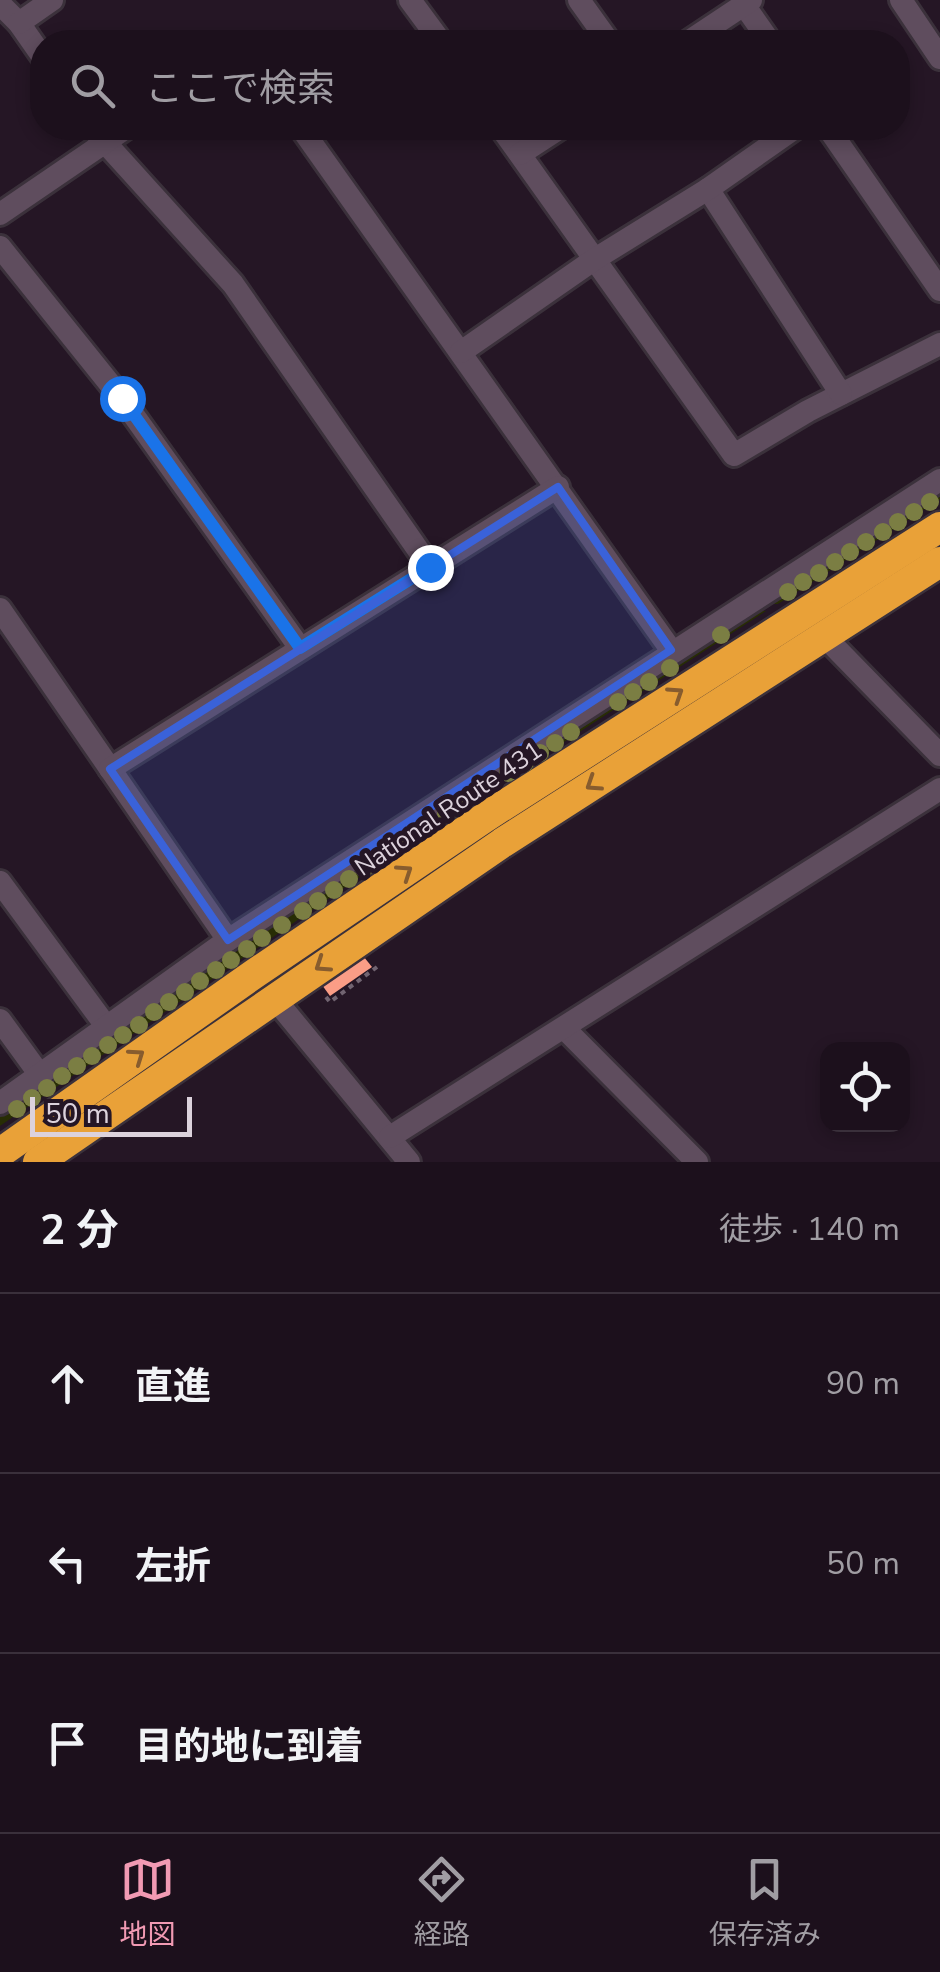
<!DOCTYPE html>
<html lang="ja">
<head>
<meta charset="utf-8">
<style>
	:root { --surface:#1c101c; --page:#291e29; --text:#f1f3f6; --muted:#a09da3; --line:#3a303b; --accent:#f19ab3 }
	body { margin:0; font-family:"Nunito Sans","Noto Sans JP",sans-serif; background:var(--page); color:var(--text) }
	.controls { position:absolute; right:30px; bottom:30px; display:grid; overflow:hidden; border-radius:20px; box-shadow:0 5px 15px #0003 }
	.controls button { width:90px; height:90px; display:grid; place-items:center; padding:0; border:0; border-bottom:2px solid var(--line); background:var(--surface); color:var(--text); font:50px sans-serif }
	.scale { position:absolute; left:30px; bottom:25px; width:162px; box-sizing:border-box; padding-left:10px; border:5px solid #dcd2dc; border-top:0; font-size:28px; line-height:35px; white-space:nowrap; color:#dcd2dc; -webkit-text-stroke:8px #251625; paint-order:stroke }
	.stop { position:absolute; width:30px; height:30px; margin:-22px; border:8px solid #1a73e8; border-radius:50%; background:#fff }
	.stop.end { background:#1a73e8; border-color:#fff; box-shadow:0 2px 10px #0008 }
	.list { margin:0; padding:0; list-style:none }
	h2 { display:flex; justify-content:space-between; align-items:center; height:130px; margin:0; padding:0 40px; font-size:42px }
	h2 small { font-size:32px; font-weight:400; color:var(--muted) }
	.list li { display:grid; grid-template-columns:65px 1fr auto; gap:30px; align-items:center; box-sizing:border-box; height:180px; padding:0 40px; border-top:2px solid var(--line) }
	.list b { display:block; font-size:38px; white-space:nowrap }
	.list em { font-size:32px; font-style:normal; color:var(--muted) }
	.icon { flex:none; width:55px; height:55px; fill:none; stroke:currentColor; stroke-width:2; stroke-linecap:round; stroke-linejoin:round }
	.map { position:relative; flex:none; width:940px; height:1162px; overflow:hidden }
	.search { position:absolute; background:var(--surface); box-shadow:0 5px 15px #0003; left:30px; right:30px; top:30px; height:110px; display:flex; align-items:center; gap:25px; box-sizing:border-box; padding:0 35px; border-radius:40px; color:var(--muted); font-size:38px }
	.sheet { height:670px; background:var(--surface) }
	nav { display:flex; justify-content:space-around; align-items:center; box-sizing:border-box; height:140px; border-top:2px solid var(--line); background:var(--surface); font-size:28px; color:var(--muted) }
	nav a { display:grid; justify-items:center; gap:5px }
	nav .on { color:var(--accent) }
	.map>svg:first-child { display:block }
</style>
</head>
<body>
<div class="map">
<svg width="940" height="1162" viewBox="0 0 940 1162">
	<rect width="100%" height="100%" fill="#251625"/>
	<!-- green -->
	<g fill="#282d05">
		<polygon points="940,491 940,499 778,604 761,604"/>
		<path d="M 940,542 L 940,546 C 627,745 317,947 14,1162 L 9,1162 L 264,983 L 533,803 Z"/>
		<polygon points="757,611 766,611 419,836 0,1126 0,1115 402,837"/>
	</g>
	<!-- building -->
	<polygon fill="#fb9d86" points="364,957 372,967 330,996 322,985"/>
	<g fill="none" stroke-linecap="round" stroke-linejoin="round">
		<defs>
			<g id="minor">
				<polyline points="410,0 441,42"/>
				<polyline points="579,0 609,42"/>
				<polyline points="901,0 940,58"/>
				<polyline points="0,4 19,23 42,56"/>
				<polyline points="744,5 770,42"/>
				<polyline points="19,23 52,0"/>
				<polyline points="688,42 751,0"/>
				<polyline points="92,128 233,284 430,567"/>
				<polyline points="301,128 671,650"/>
				<polyline points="501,128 734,455 808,411 940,344"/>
				<polyline points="828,128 940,290"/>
				<polyline points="520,154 560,128"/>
				<polyline points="708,189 841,394"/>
				<polyline points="0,214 126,128"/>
				<polyline points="0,247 122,399 300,648"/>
				<polyline points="461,352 595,259 708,189 795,128"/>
				<polyline points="0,609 228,940"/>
				<polyline points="824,636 940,755"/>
				<polyline points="110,769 558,487"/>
				<polyline points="0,882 106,1026"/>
				<polyline points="274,998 409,1162"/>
				<polyline points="0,1020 40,1075"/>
				<polyline points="565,1029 697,1162"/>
				<polyline points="0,1103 228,940 940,480"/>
				<polyline points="390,1137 940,789"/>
			</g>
			<g id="highway">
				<polyline points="0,1153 254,974 487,816 940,527"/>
				<polyline points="38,1162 502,843 940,562"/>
			</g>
		</defs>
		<!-- minor casing -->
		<use href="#minor" stroke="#3b313b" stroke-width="28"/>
		<!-- highway casing -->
		<use href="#highway" stroke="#3b313b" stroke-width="35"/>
		<!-- path -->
		<polyline stroke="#716471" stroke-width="4" stroke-dasharray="5 5" stroke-linecap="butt" points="326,997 330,1002 377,967 375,963"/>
		<!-- minor -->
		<use href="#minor" stroke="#5f4d5e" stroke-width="22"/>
		<!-- highway -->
		<use href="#highway" stroke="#e9a138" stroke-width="30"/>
	</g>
	<!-- trees -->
	<g fill="#7b7e43">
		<circle cx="930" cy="502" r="9"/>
		<circle cx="914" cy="512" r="9"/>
		<circle cx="898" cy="522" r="9"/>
		<circle cx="883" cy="532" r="9"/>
		<circle cx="866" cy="542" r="9"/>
		<circle cx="850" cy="552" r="9"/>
		<circle cx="835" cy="562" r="9"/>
		<circle cx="819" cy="573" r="9"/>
		<circle cx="803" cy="582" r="9"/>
		<circle cx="788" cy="592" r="9"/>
		<circle cx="721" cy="635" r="9"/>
		<circle cx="670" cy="668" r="9"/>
		<circle cx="649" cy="682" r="9"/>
		<circle cx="633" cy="692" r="9"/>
		<circle cx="618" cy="702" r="9"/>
		<circle cx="571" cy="732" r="9"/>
		<circle cx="555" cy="743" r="9"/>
		<circle cx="540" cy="753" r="9"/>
		<circle cx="525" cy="763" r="9"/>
		<circle cx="508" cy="773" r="9"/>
		<circle cx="493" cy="783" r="9"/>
		<circle cx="478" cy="793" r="9"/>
		<circle cx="462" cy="804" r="9"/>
		<circle cx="446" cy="814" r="9"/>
		<circle cx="426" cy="827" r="9"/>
		<circle cx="410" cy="838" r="9"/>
		<circle cx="395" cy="848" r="9"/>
		<circle cx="380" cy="859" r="9"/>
		<circle cx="364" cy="869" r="9"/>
		<circle cx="349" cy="879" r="9"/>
		<circle cx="334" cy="890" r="9"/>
		<circle cx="318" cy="901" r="9"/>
		<circle cx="303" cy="911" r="9"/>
		<circle cx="282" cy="925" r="9"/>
		<circle cx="262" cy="938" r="9"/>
		<circle cx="247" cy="949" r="9"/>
		<circle cx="231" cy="960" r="9"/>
		<circle cx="216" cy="970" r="9"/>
		<circle cx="200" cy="981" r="9"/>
		<circle cx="185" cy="992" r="9"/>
		<circle cx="169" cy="1002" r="9"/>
		<circle cx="154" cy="1012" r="9"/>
		<circle cx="139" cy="1025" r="9"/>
		<circle cx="123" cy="1035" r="9"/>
		<circle cx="108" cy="1045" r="9"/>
		<circle cx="92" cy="1056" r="9"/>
		<circle cx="77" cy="1066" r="9"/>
		<circle cx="62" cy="1076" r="9"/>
		<circle cx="47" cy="1088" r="9"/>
		<circle cx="32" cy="1098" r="9"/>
		<circle cx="17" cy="1109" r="9"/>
	</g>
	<!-- one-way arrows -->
	<defs><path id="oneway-chevron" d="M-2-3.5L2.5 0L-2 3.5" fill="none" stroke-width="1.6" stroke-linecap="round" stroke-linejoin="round" transform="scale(2.5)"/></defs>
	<g stroke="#875c2e">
		<use href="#oneway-chevron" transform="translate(676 694) rotate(-33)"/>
		<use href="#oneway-chevron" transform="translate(593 784) rotate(147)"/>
		<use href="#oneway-chevron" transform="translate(405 872) rotate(-34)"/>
		<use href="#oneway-chevron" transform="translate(322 965) rotate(146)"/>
		<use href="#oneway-chevron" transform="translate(137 1056) rotate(-35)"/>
	</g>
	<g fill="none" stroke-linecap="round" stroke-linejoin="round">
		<!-- route -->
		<polyline stroke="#1a73e8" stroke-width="12" points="122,398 300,648 430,567"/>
	</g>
	<!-- marked area -->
	<path fill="#3a62d9" fill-opacity="0.2" stroke="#3a62d9" stroke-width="8" stroke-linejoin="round" d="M 558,487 L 671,650 L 228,940 L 110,769 Z"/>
	<g text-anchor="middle" stroke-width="10" stroke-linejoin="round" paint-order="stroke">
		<!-- street labels -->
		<g font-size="25" fill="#dcd2dc" stroke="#251625">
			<text transform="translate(448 808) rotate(-34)" y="9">National Route 431</text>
		</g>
	</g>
</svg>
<div class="controls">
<button><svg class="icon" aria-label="locate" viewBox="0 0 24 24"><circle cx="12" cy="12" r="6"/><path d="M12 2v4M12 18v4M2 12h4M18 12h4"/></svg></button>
</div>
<div class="scale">50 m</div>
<div class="stop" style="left:122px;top:398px"></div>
<div class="stop end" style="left:430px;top:567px"></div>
<div class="search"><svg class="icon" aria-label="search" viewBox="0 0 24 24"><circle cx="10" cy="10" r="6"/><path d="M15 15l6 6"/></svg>ここで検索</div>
</div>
<section class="sheet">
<h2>2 分<small>徒歩 · 140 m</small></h2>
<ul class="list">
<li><svg class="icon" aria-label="ahead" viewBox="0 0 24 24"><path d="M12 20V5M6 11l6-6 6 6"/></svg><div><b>直進</b></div><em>90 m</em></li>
<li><svg class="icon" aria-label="left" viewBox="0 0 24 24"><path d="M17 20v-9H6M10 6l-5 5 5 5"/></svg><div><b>左折</b></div><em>50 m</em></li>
<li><svg class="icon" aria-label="arrive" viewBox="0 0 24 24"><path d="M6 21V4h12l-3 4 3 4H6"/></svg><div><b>目的地に到着</b></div></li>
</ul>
</section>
<nav>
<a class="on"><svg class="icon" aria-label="map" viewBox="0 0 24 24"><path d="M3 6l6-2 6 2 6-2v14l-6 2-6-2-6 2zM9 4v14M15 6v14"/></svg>地図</a>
<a><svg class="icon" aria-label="directions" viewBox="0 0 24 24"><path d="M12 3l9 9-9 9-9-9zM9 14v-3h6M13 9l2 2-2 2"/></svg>経路</a>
<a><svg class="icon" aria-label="saved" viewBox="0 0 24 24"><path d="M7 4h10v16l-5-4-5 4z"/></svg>保存済み</a>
</nav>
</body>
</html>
